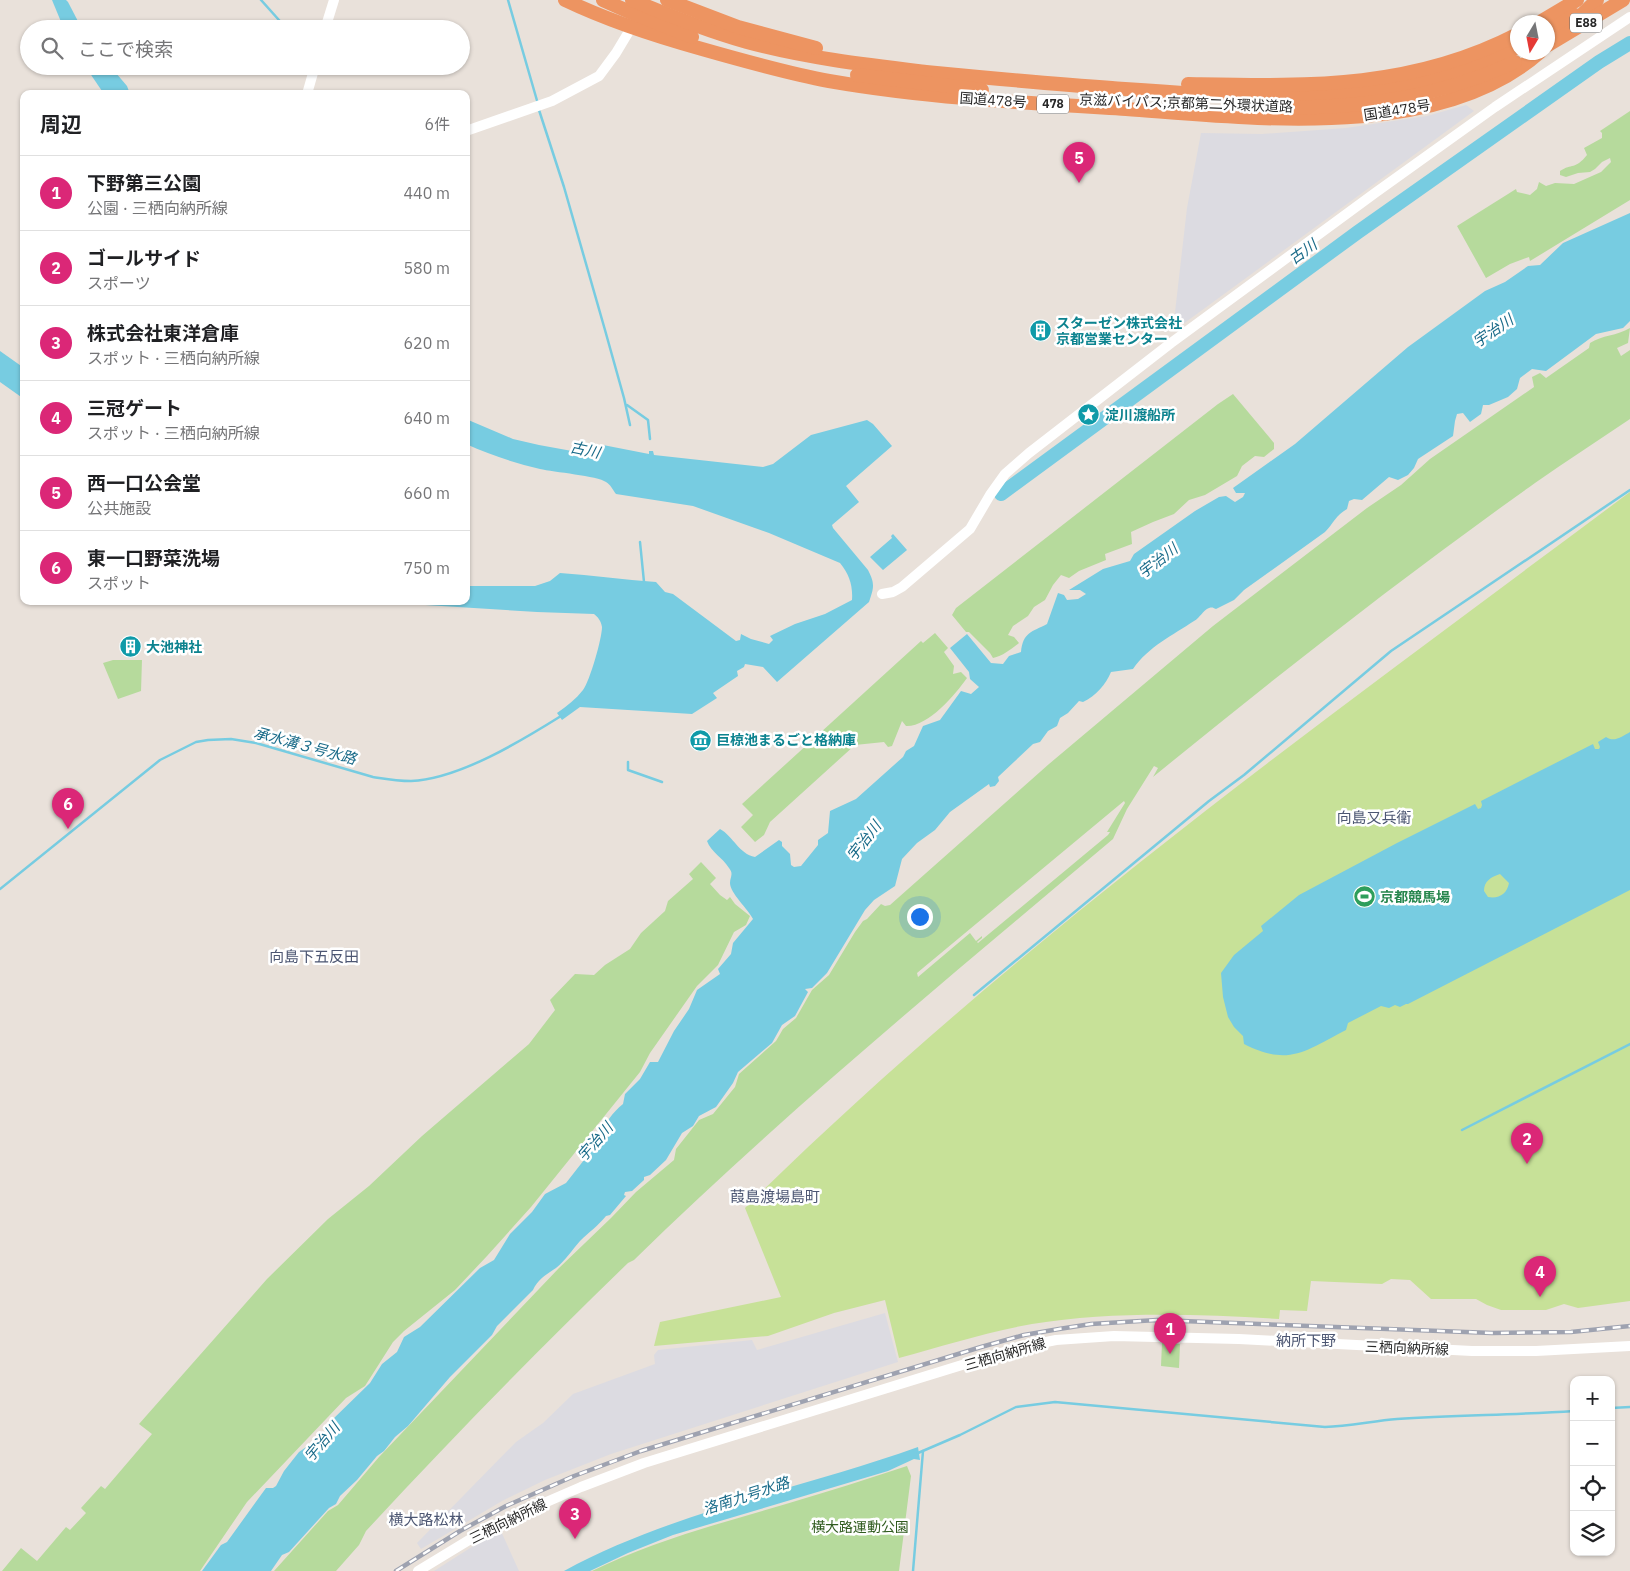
<!DOCTYPE html>
<html lang="ja">
<head>
<meta charset="utf-8">
<style>
	:root { --surface:#fff; --page:#f2f2f2; --text:#202124; --muted:#757577; --line:#e0e0e0; --accent:#db2777 }
	body { margin:0; font-family:"IBM Plex Sans","Noto Sans JP",sans-serif; background:var(--page); color:var(--text) }
	.controls { position:absolute; right:15px; bottom:15px; display:grid; overflow:hidden; border-radius:10px; box-shadow:0 1px 4px #0004 }
	.controls button { width:45px; height:45px; display:grid; place-items:center; padding:0; border:0; border-bottom:1px solid var(--line); background:var(--surface); color:var(--text); font:25px sans-serif }
	.compass { position:absolute; left:1510px; top:15px; width:45px; height:45px; border-radius:50%; background:var(--surface); box-shadow:0 1px 4px #0004; rotate:190deg }
	.you { position:absolute; left:919px; top:916px; width:18px; height:18px; margin:-12px; border:4px solid #fff; border-radius:50%; background:#1a73e8; box-shadow:0 0 0 8px #1a73e833 }
	.badge { display:grid; place-items:center; width:32px; height:32px; border-radius:50%; background:var(--accent); color:#fff; font-size:16px; font-weight:700 }
	.pin { position:absolute; translate:-50% -41px; filter:drop-shadow(0 1px 2px #0008) }
	.pin::after { content:''; position:absolute; top:26px; width:18px; height:15px; background:inherit; clip-path:polygon(0 0,100% 0,50% 100%) }
	.list { margin:0; padding:0; list-style:none }
	h2 { display:flex; justify-content:space-between; align-items:center; height:65px; margin:0; padding:0 20px; font-size:21px }
	h2 small { font-size:16px; font-weight:400; color:var(--muted) }
	.list li { display:grid; grid-template-columns:32px 1fr auto; gap:15px; align-items:center; box-sizing:border-box; height:75px; padding:0 20px; border-top:1px solid var(--line) }
	.list b { display:block; font-size:19px; white-space:nowrap }
	.list p { margin:0; font-size:16px; white-space:nowrap; color:var(--muted) }
	.list em { font-size:16px; font-style:normal; color:var(--muted) }
	.icon { flex:none; width:28px; height:28px; fill:none; stroke:currentColor; stroke-width:2; stroke-linecap:round; stroke-linejoin:round }
	.map { position:relative; flex:none; width:1630px; height:1571px; overflow:hidden }
	.search { position:absolute; background:var(--surface); box-shadow:0 1px 4px #0004; left:20px; top:20px; width:450px; height:55px; display:flex; align-items:center; gap:12px; box-sizing:border-box; padding:0 18px; border-radius:28px; color:var(--muted); font-size:19px }
	.panel { position:absolute; background:var(--surface); box-shadow:0 1px 4px #0004; left:20px; top:90px; width:450px; height:515px; border-radius:10px }
	.map>svg:first-child { display:block }
</style>
</head>
<body>
<div class="map">
<svg width="1630" height="1571" viewBox="0 0 1630 1571">
	<rect width="100%" height="100%" fill="#e9e1da"/>
	<!-- industrial -->
	<g fill="#dcdbe1">
		<polygon points="1466,105 1474,111 1179,327 1175,325 1174,321 1187,208 1201,133 1262,134 1346,128 1427,116"/>
		<polygon points="885,1313 898,1362 611,1454 545,1480 502,1501 421,1549 417,1543 516,1442 543,1423 573,1394 655,1364 654,1355 658,1350 752,1340 757,1350"/>
		<polygon points="500,1529 519,1571 434,1571"/>
	</g>
	<!-- green -->
	<g fill="#b6da9c" fill-rule="evenodd">
		<path d="M 1630,111 L 1630,200 L 1530,261 L 1529,257 L 1510,264 L 1486,278 L 1457,226 L 1516,189 L 1517,192 L 1530,195 L 1537,189 L 1539,182 L 1546,186 L 1555,183 L 1574,184 L 1601,172 L 1611,162 L 1610,158 L 1602,162 L 1595,169 L 1590,172 L 1578,173 L 1566,177 L 1560,175 L 1560,171 C 1572,163 1575,170 1587,155 L 1584,148 L 1602,138 L 1602,133 L 1600,131 Z"/>
		<path d="M 1630,328 L 1628,343 L 1617,348 L 1621,356 L 1630,350 L 1630,419 C 1599,440 1566,461 1535,483 C 1404,576 1278,675 1153,777 L 1158,768 L 1154,766 L 1127,809 L 1113,839 C 951,976 786,1111 634,1260 L 628,1263 C 538,1350 451,1439 366,1531 L 359,1545 L 336,1571 L 274,1571 L 328,1511 L 338,1505 L 379,1457 L 559,1268 L 611,1218 L 636,1192 L 674,1160 L 676,1149 L 699,1120 L 713,1114 L 735,1087 L 739,1074 L 776,1041 L 783,1029 L 796,1018 L 812,990 L 829,975 L 855,932 L 863,921 L 867,919 L 881,904 L 885,906 L 890,905 L 1049,764 L 1213,626 L 1367,508 L 1401,485 L 1430,459 L 1534,387 L 1532,377 L 1540,373 L 1546,378 L 1589,348 L 1590,343 C 1602,335 1617,336 1630,328 ZM 1124,801 L 1125,803 L 1107,832 L 1110,832 L 1108,835 L 978,943 L 977,942 L 982,938 L 982,936 L 976,941 L 970,933 L 918,977 L 917,973 Z"/>
		<path d="M 1233,394 L 1274,443 L 1274,449 L 1264,457 L 1255,456 L 1242,466 L 1237,476 L 1205,495 L 1189,500 L 1174,514 L 1153,522 L 1131,532 L 1132,544 L 1105,554 L 1106,560 L 1079,571 L 1069,578 L 1061,575 L 1053,585 L 1045,600 L 1034,607 L 1028,616 L 1013,626 L 1008,635 L 1014,637 L 1019,643 C 1011,649 1003,656 993,658 L 990,653 L 969,632 L 966,632 L 952,615 L 956,608 L 1218,404 Z"/>
		<path d="M 935,633 L 948,648 L 944,652 L 954,666 L 953,674 L 961,672 L 967,678 C 955,695 928,727 906,726 L 902,721 L 892,746 L 888,747 L 884,742 L 855,745 L 770,822 L 764,835 L 755,842 L 741,827 L 753,815 L 742,804 L 921,641 L 923,643 Z"/>
		<polygon points="113,660 142,660 141,691 118,699 103,663"/>
		<polygon points="701,862 716,878 710,884 720,895 727,900 730,897 735,904 750,916 746,925 734,932 718,965 697,986 650,1053 640,1072 531,1207 487,1256 455,1290 404,1331 393,1342 365,1386 346,1398 247,1502 200,1571 2,1571 21,1548 37,1561 66,1527 70,1530 86,1513 81,1508 101,1486 105,1489 152,1434 139,1424 267,1279 328,1219 369,1186 422,1136 529,1044 555,1010 550,1000 575,974 594,975 605,965 630,949 641,933 665,911 668,901 693,879 689,874"/>
		<polygon points="1162,1343 1180,1344 1179,1368 1161,1366"/>
		<path d="M 907,1466 L 911,1476 L 899,1571 L 592,1571 C 653,1541 721,1523 786,1504 C 827,1492 867,1479 907,1466 Z"/>
	</g>
	<!-- pitch -->
	<path fill="#c7e198" d="M 1630,492 L 1630,1301 L 1578,1308 L 1564,1304 L 1546,1310 L 1501,1310 L 1487,1305 L 1476,1299 L 1431,1299 L 1410,1280 L 1391,1279 L 1382,1284 L 1311,1281 L 1307,1311 L 1280,1310 L 1279,1319 C 1199,1314 1111,1311 1032,1324 C 987,1332 943,1346 899,1358 L 885,1300 L 834,1313 L 768,1336 L 654,1346 L 660,1322 L 781,1297 L 745,1208 C 1015,941 1326,719 1630,492 Z"/>
	<!-- water -->
	<g fill="#77cce1" fill-rule="evenodd">
		<polygon points="52,0 66,0 68,2 82,29 64,29"/>
		<polygon points="85,66 110,66 127,86 130,94 104,94"/>
		<path d="M 1630,213 L 1630,321 L 1623,328 L 1596,334 L 1546,371 L 1532,369 L 1520,378 L 1517,389 L 1508,397 L 1489,405 L 1483,405 L 1481,414 L 1470,422 L 1463,413 L 1457,414 L 1455,421 L 1453,436 L 1418,459 L 1414,468 L 1408,475 L 1398,480 L 1389,477 L 1362,500 L 1354,499 L 1349,501 L 1347,509 C 1336,515 1333,524 1325,532 L 1244,590 L 1234,600 L 1216,609 C 1213,608 1213,607 1209,608 C 1203,610 1200,618 1194,621 C 1173,635 1148,647 1133,669 L 1111,672 C 1106,684 1096,696 1083,702 L 1079,701 L 1068,713 L 1060,718 L 1057,726 L 1048,731 L 1040,742 L 1033,744 L 998,777 L 999,781 L 995,786 L 990,787 L 989,784 L 950,812 L 935,830 L 917,843 L 902,859 L 895,886 L 874,900 L 865,910 L 827,973 L 812,988 L 805,989 L 808,992 L 795,1016 L 782,1025 L 772,1043 L 738,1072 L 733,1083 L 716,1107 L 699,1116 L 693,1126 L 682,1133 L 666,1160 L 650,1175 L 644,1177 L 644,1180 L 632,1191 L 625,1192 L 624,1195 L 626,1196 L 610,1215 L 606,1216 C 598,1226 589,1232 580,1241 C 572,1250 565,1261 556,1268 C 547,1274 538,1279 533,1290 L 497,1326 L 492,1335 L 450,1377 L 408,1426 L 395,1437 L 384,1451 L 377,1456 L 357,1480 L 340,1496 L 336,1504 L 329,1508 L 289,1552 L 282,1555 L 271,1571 L 202,1571 L 221,1545 L 227,1542 L 266,1488 L 273,1488 L 276,1486 L 284,1471 L 299,1452 L 327,1433 L 330,1422 L 370,1383 L 382,1364 L 397,1352 L 404,1337 L 420,1327 L 480,1268 L 494,1260 L 510,1234 L 532,1212 L 545,1194 L 566,1183 L 584,1160 L 584,1152 C 589,1146 595,1140 600,1133 C 607,1121 612,1113 623,1104 L 625,1094 L 640,1079 L 650,1062 L 658,1062 L 674,1031 L 689,1009 L 697,990 L 720,974 L 718,969 L 731,954 L 733,943 L 753,919 C 748,909 730,893 730,883 C 730,877 734,874 729,868 C 723,858 711,852 707,841 L 720,829 C 733,836 739,854 755,857 L 779,840 L 782,842 L 782,846 L 790,854 L 791,865 L 794,867 L 801,866 L 818,845 L 818,840 L 828,833 L 830,811 L 856,799 L 903,757 L 906,751 L 914,746 L 923,726 L 940,720 L 961,691 L 971,694 L 979,687 L 970,679 L 969,672 L 950,648 L 967,634 L 991,663 L 1003,664 L 1009,656 L 1021,652 C 1023,632 1032,632 1047,624 L 1058,593 L 1064,595 L 1067,600 L 1078,599 L 1086,594 L 1080,590 L 1069,590 L 1103,569 L 1130,561 L 1134,554 L 1195,511 L 1219,497 L 1226,496 L 1235,502 L 1243,497 L 1245,493 L 1236,493 L 1233,488 L 1295,444 L 1408,347 L 1485,291 L 1505,282 L 1528,266 L 1540,265 L 1563,243 Z"/>
		<polygon points="0,351 24,368 24,399 0,382"/>
		<path d="M 466,419 L 513,439 L 539,445 L 583,453 L 591,452 L 603,445 L 649,454 L 649,451 L 653,451 L 654,455 L 763,467 L 773,464 L 811,435 L 867,420 L 873,424 L 892,446 L 846,486 L 859,502 L 832,525 L 833,528 L 868,570 C 875,584 874,587 869,602 L 777,682 L 763,667 L 745,664 L 744,667 L 737,671 L 738,676 L 713,693 L 717,698 L 692,714 L 580,707 L 562,720 L 557,713 C 567,706 576,699 583,690 C 590,681 602,638 602,627 C 601,621 598,617 594,614 L 537,612 L 393,603 L 387,601 L 466,601 L 466,586 L 535,586 L 550,581 L 560,573 C 592,575 624,580 656,582 L 665,592 L 673,594 L 736,641 L 740,640 L 741,634 L 751,639 L 769,644 L 773,640 L 770,636 L 795,624 L 825,614 L 852,600 C 853,585 849,574 840,563 L 769,533 L 693,506 L 616,494 C 613,490 610,484 606,482 C 598,476 553,472 540,469 C 515,463 490,455 466,444 Z"/>
		<polygon points="893,534 907,550 883,570 870,557 892,538 891,536"/>
		<path d="M 1630,732 L 1630,890 L 1408,1004 L 1406,1004 L 1400,1007 L 1395,1005 L 1389,1008 L 1381,1006 L 1348,1023 L 1346,1030 C 1305,1051 1289,1067 1244,1044 L 1243,1036 L 1234,1027 L 1228,1017 L 1223,997 L 1221,973 L 1234,955 L 1263,931 L 1261,926 L 1299,895 L 1397,843 L 1475,804 L 1478,809 L 1481,808 L 1482,805 L 1481,801 L 1593,744 L 1595,749 L 1599,749 L 1600,747 L 1598,742 L 1606,737 C 1614,743 1623,736 1630,732 ZM 1500,874 L 1509,883 C 1507,894 1499,899 1488,897 L 1484,891 C 1484,881 1491,877 1500,874 Z"/>
		<path d="M 918,1447 L 920,1460 L 914,1459 L 888,1471 L 673,1535 L 628,1553 L 590,1571 L 564,1571 C 674,1511 801,1489 918,1447 Z"/>
	</g>
	<g fill="none" stroke-linecap="round" stroke-linejoin="round">
		<!-- stream -->
		<g stroke="#77cce1" stroke-width="2.5">
			<polyline points="261,0 287,29"/>
			<polyline points="508,0 538,104"/>
			<polyline points="539,110 564,187 605,330 624,398 630,425"/>
			<polyline points="627,405 648,420 650,439"/>
			<polyline points="640,542 644,582"/>
			<polyline points="628,762 628,770 662,782"/>
			<path d="M 0,889 L 160,760 L 196,742 L 208,740 L 231,739 L 256,743 L 373,777 C 386,779 398,781 411,781 C 459,779 521,741 561,716"/>
			<polyline points="974,995 1209,801 1244,775 1391,651 1630,490"/>
			<polyline points="1462,1130 1630,1044"/>
			<polyline points="1611,1408 1630,1407"/>
			<path d="M 918,1453 L 960,1435 L 1016,1407 L 1055,1402 L 1325,1427 C 1349,1426 1373,1421 1397,1419 C 1456,1415 1515,1415 1574,1411"/>
			<polyline points="913,1571 923,1451"/>
		</g>
		<!-- river -->
		<polyline stroke="#77cce1" stroke-width="14" points="1001,494 1358,232 1599,62 1630,43"/>
		<!-- secondary -->
		<g stroke="#fff" stroke-width="10">
			<polyline points="325,29 334,0"/>
			<polyline points="307,94 315,66"/>
			<polyline points="466,131 552,101 599,76 616,53 631,28"/>
			<polyline points="882,594 893,592 902,587 970,529 990,495 1005,474 1029,453 1171,343 1375,193 1495,107 1630,17"/>
			<polyline points="418,1571 469,1540 503,1521 581,1487 644,1463 1017,1348 1056,1340 1114,1336 1239,1339 1472,1351 1536,1351 1630,1346"/>
		</g>
		<!-- highway -->
		<g stroke="#ed9461" stroke-width="14">
			<path d="M 565,0 C 609,21 655,36 702,49 C 744,61 786,73 829,81 C 927,98 1027,103 1126,109 C 1251,118 1439,142 1540,52"/>
			<polyline points="603,0 632,13 692,37"/>
			<path d="M 632,0 C 670,16 708,31 747,42 C 806,58 867,65 926,72 C 988,78 1050,84 1112,88 C 1196,94 1282,101 1366,92 C 1418,86 1471,70 1518,47"/>
			<polyline points="667,0 738,27 816,48"/>
			<polyline points="1540,22 1577,0"/>
			<polyline points="1569,27 1597,0"/>
			<polyline points="1548,31 1575,15"/>
			<polyline points="1548,45 1623,0"/>
			<polyline points="857,75 982,90"/>
			<path d="M 1188,84 C 1305,86 1410,90 1518,34"/>
			<path d="M 1250,108 C 1347,109 1425,103 1515,62"/>
		</g>
		<defs>
			<polyline id="rail" points="396,1571 460,1531 506,1506 574,1476 641,1451 981,1347 1024,1335 1059,1329 1091,1324 1157,1320 1492,1333 1571,1332 1630,1326"/>
		</defs>
		<!-- rail casing -->
		<use href="#rail" stroke="#9ea2b0" stroke-width="4.5"/>
		<!-- rail -->
		<use href="#rail" stroke="#fff" stroke-width="2.5" stroke-dasharray="8" stroke-linecap="butt"/>
	</g>
	<!-- icons -->
	<defs>
		<symbol id="building-disc" viewBox="-11 -11 22 22"><circle r="9.5" fill="#0f9aa8" stroke="#fff"/><path d="M-4-6H4V6H1V3H-1V6H-4ZM-2.5-4.3h1.7v1.8h-1.7ZM.8-4.3h1.7v1.8H.8ZM-2.5-1h1.7V.8h-1.7ZM.8-1h1.7V.8H.8Z" fill="#fff"/></symbol>
		<symbol id="sight-disc" viewBox="-11 -11 22 22"><circle r="9.5" fill="#0f9aa8" stroke="#fff"/><path d="M0-6L1.8-2.2L6-1.7L2.9 1.2L3.7 5.4L0 3.3L-3.7 5.4L-2.9 1.2L-6-1.7L-1.8-2.2Z" fill="#fff"/></symbol>
		<symbol id="museum-disc" viewBox="-11 -11 22 22"><circle r="9.5" fill="#0f9aa8" stroke="#fff"/><path d="M0-6L6-3V-2H-6V-3ZM-5-1h2V3h-2ZM-1-1h2V3h-2ZM3-1h2V3H3ZM-6 4H6V6H-6Z" fill="#fff"/></symbol>
		<symbol id="stadium-disc" viewBox="-11 -11 22 22"><circle r="9.5" fill="#2e9e5b" stroke="#fff"/><path d="M0-5a6.5 5 0 1 0 0 10a6.5 5 0 1 0 0-10ZM-3.5-1.8h7v3.6h-7Z" fill="#fff"/></symbol>
	</defs>
	<g fill-rule="evenodd">
		<use href="#building-disc" x="1028" y="318" width="25" height="25"/>
		<use href="#sight-disc" x="1076" y="402" width="25" height="25"/>
		<use href="#building-disc" x="118" y="634" width="25" height="25"/>
		<use href="#museum-disc" x="688" y="728" width="25" height="25"/>
		<use href="#stadium-disc" x="1352" y="884" width="25" height="25"/>
	</g>
	<g text-anchor="middle" stroke-width="5" stroke-linejoin="round" paint-order="stroke">
		<!-- shield labels -->
		<g fill="#fff" stroke="#686868" stroke-width="1">
			<rect x="1570" y="13.5" width="32" height="19" rx="4"/>
			<rect x="1037" y="94.5" width="32" height="19" rx="4"/>
		</g>
		<g font-size="12" font-weight="bold" fill="#282828">
			<text x="1586" y="27">E88</text>
			<text x="1053" y="108">478</text>
		</g>
		<!-- street labels -->
		<g font-size="14" fill="#282828" stroke="#fff">
			<text transform="translate(993 100) rotate(4)" y="5">国道478号</text>
			<text transform="translate(1186 103) rotate(2)" y="5">京滋バイパス;京都第二外環状道路</text>
			<text transform="translate(1397 110) rotate(-9)" y="5">国道478号</text>
			<text transform="translate(1407 1348) rotate(2)" y="5">三栖向納所線</text>
			<text transform="translate(1005 1354) rotate(-16)" y="5">三栖向納所線</text>
			<text transform="translate(508 1521) rotate(-26)" y="5">三栖向納所線</text>
		</g>
		<!-- culture labels -->
		<g font-size="14" font-weight="bold" fill="#0d838f" stroke="#fff" text-anchor="start">
			<text x="1056" y="328">スターゼン株式会社<tspan x="1056" dy="16">京都営業センター</tspan></text>
			<text x="1105" y="420">淀川渡船所</text>
			<text x="146" y="652">大池神社</text>
			<text x="716" y="745">巨椋池まるごと格納庫</text>
		</g>
		<!-- leisure labels -->
		<g font-size="14" font-weight="bold" fill="#27864d" stroke="#fff" text-anchor="start">
			<text x="1380" y="902">京都競馬場</text>
		</g>
		<!-- park labels -->
		<g font-size="14" fill="#315c20" stroke="#fff">
			<text x="860" y="1532">横大路運動公園</text>
		</g>
		<!-- water labels -->
		<g font-size="15" font-style="italic" fill="#1a6b89" stroke="#fff">
			<text transform="translate(1303 252) rotate(-36)" y="5">古川</text>
			<text transform="translate(1493 331) rotate(-34)" y="5">宇治川</text>
			<text transform="translate(585 450) rotate(12)" y="5">古川</text>
			<text transform="translate(1158 561) rotate(-38)" y="5">宇治川</text>
			<text transform="translate(305 746) rotate(15)" y="5">承水溝３号水路</text>
			<text transform="translate(864 841) rotate(-52)" y="5">宇治川</text>
			<text transform="translate(595 1142) rotate(-49)" y="5">宇治川</text>
			<text transform="translate(322 1442) rotate(-50)" y="5">宇治川</text>
			<text transform="translate(746 1496) rotate(-18)" y="5">洛南九号水路</text>
		</g>
		<!-- neighbourhood labels -->
		<g font-size="15" fill="#4d5773" stroke="#fff">
			<text x="1374" y="823">向島又兵衛</text>
			<text x="314" y="962">向島下五反田</text>
			<text x="775" y="1202">葭島渡場島町</text>
			<text x="1306" y="1346">納所下野</text>
			<text x="426" y="1525">横大路松林</text>
		</g>
	</g>
</svg>
<div class="controls">
<button>+</button>
<button>−</button>
<button><svg class="icon" aria-label="locate" viewBox="0 0 24 24"><circle cx="12" cy="12" r="6"/><path d="M12 2v4M12 18v4M2 12h4M18 12h4"/></svg></button>
<button><svg class="icon" aria-label="layers" viewBox="0 0 24 24"><path d="M12 4l9 5-9 5-9-5zM3 14l9 5 9-5"/></svg></button>
</div>
<svg class="compass" viewBox="-18 -18 36 36"><path d="M0-13l5 13h-10z" fill="#e53935"/><path d="M0 13l5-13h-10z" fill="#757577"/></svg>
<div class="you"></div>
<div class="pin badge" style="left:1170px;top:1354px">1</div>
<div class="pin badge" style="left:1527px;top:1164px">2</div>
<div class="pin badge" style="left:575px;top:1539px">3</div>
<div class="pin badge" style="left:1540px;top:1297px">4</div>
<div class="pin badge" style="left:1079px;top:183px">5</div>
<div class="pin badge" style="left:68px;top:829px">6</div>
<div class="search"><svg class="icon" aria-label="search" viewBox="0 0 24 24"><circle cx="10" cy="10" r="6"/><path d="M15 15l6 6"/></svg>ここで検索</div>
<section class="panel">
<h2>周辺<small>6件</small></h2>
<ul class="list">
<li><span class="badge">1</span><div><b>下野第三公園</b><p>公園 · 三栖向納所線</p></div><em>440 m</em></li>
<li><span class="badge">2</span><div><b>ゴールサイド</b><p>スポーツ</p></div><em>580 m</em></li>
<li><span class="badge">3</span><div><b>株式会社東洋倉庫</b><p>スポット · 三栖向納所線</p></div><em>620 m</em></li>
<li><span class="badge">4</span><div><b>三冠ゲート</b><p>スポット · 三栖向納所線</p></div><em>640 m</em></li>
<li><span class="badge">5</span><div><b>西一口公会堂</b><p>公共施設</p></div><em>660 m</em></li>
<li><span class="badge">6</span><div><b>東一口野菜洗場</b><p>スポット</p></div><em>750 m</em></li>
</ul>
</section>
</div>
</body>
</html>
